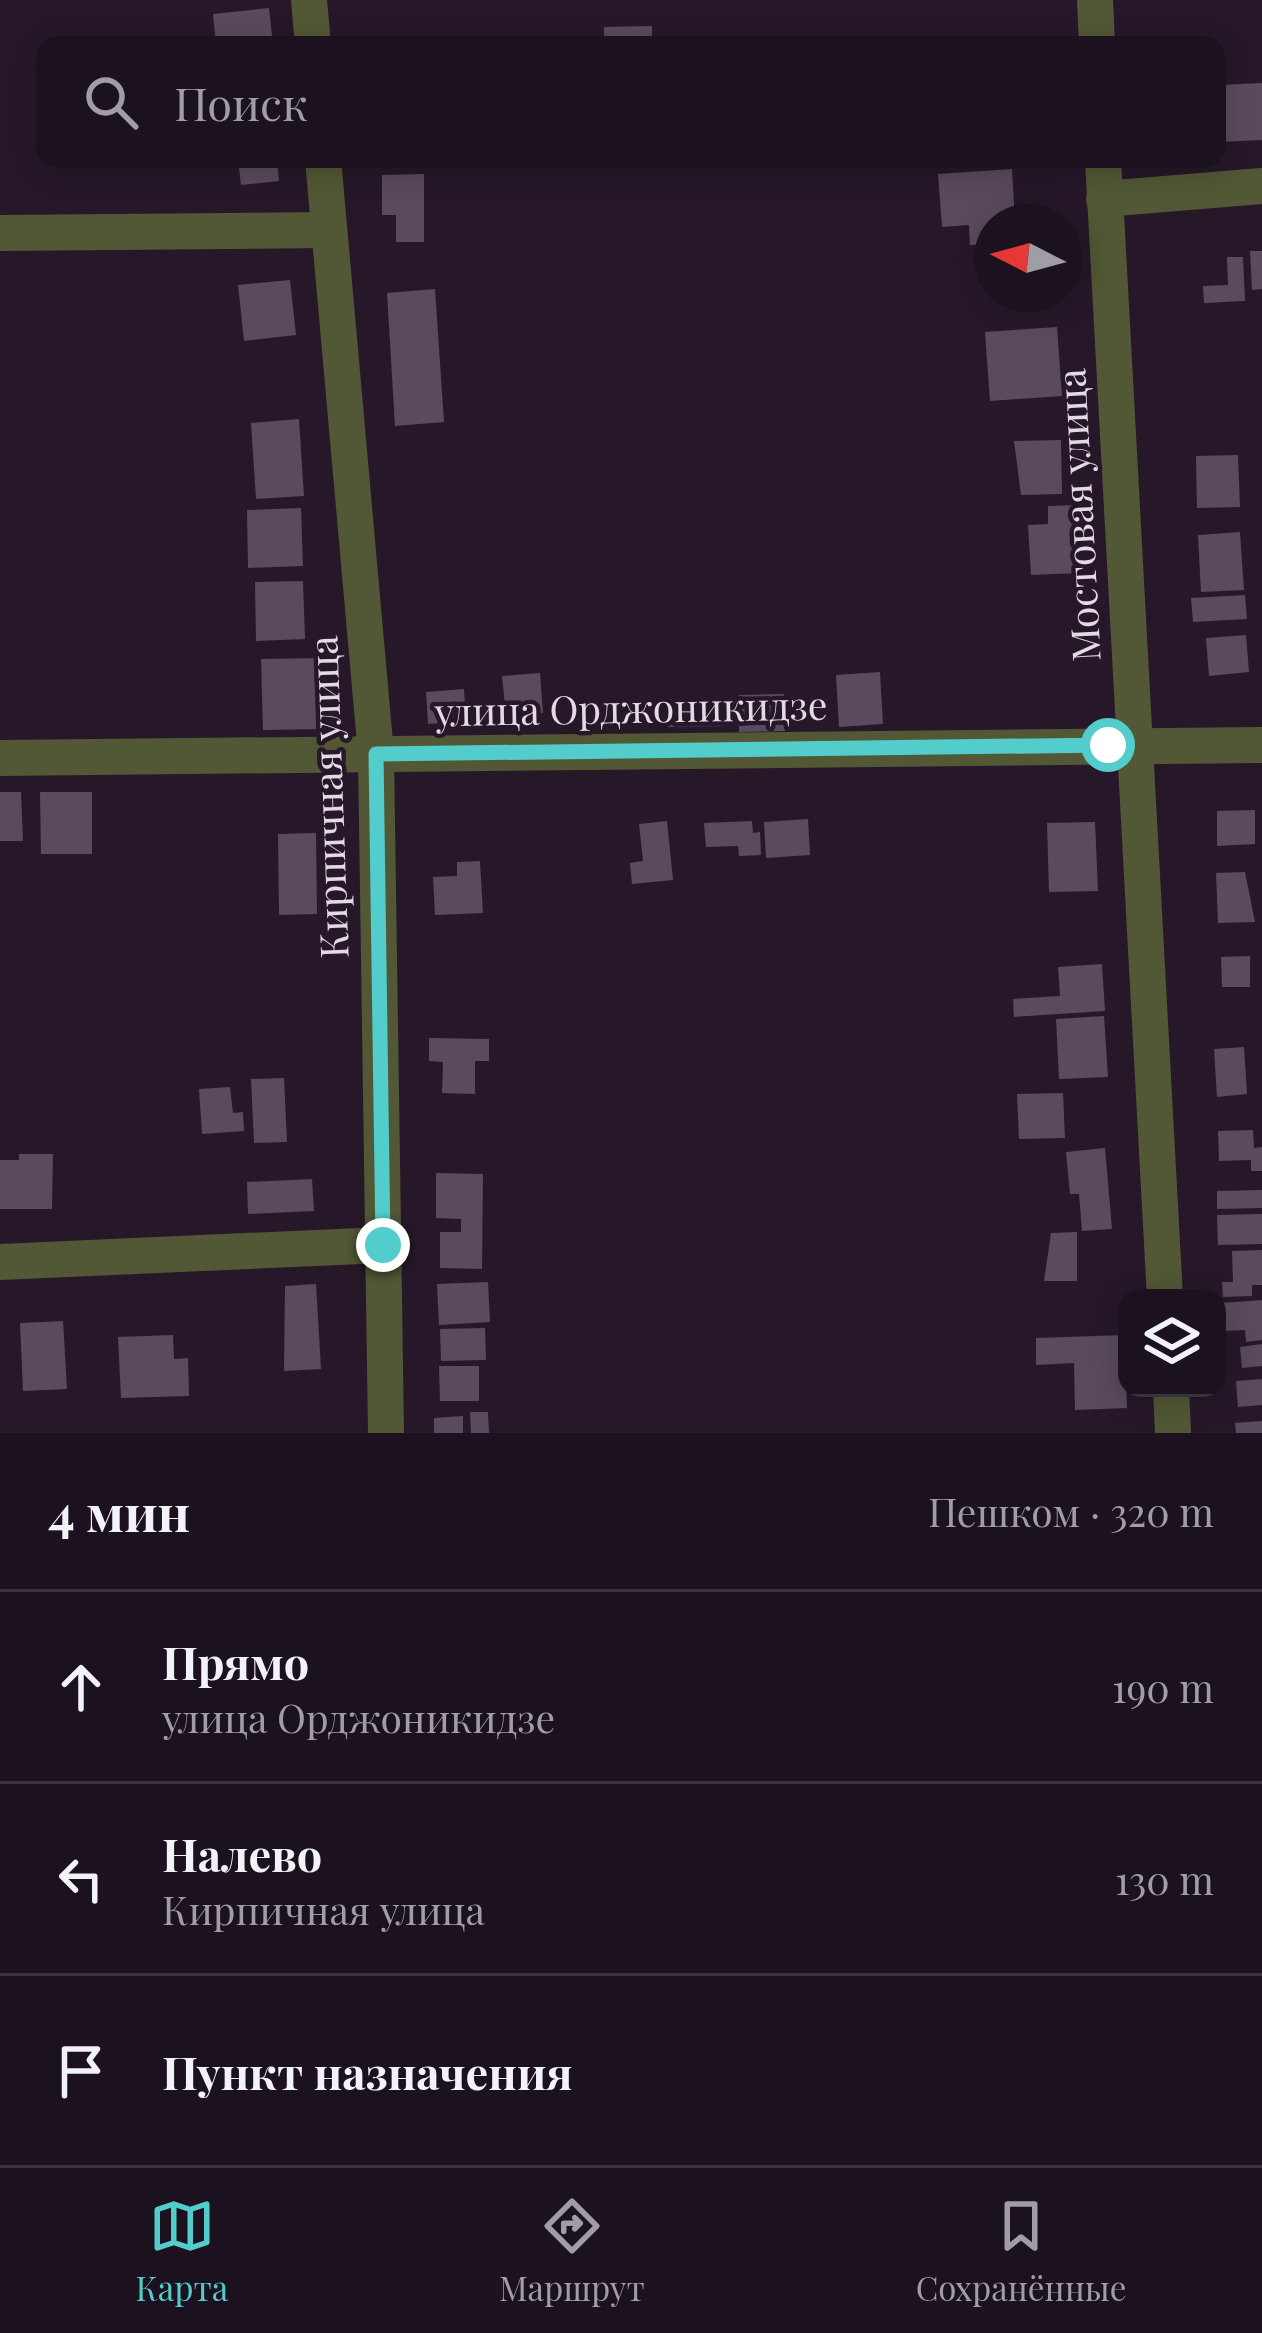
<!DOCTYPE html>
<html lang="ru">
<head>
<meta charset="utf-8">
<style>
	:root { --surface:#1c121f; --page:#251b28; --text:#f1f3f6; --muted:#a09ea4; --line:#3a323d; --accent:#52cdcc }
	body { margin:0; font-family:"Playfair Display",serif; background:var(--page); color:var(--text) }
	.controls { position:absolute; right:36px; bottom:36px; display:grid; overflow:hidden; border-radius:24px; box-shadow:0 6px 30px #0003 }
	.controls button { width:108px; height:108px; display:grid; place-items:center; padding:0; border:0; border-bottom:3px solid var(--line); background:var(--surface); color:var(--text); font:60px sans-serif }
	.compass { position:absolute; left:974px; top:204px; width:108px; height:108px; border-radius:50%; background:var(--surface); box-shadow:0 6px 30px #0003; rotate:276deg }
	.stop { position:absolute; width:36px; height:36px; margin:-27px; border:9px solid #52cdcc; border-radius:50%; background:#fff }
	.stop.end { background:#52cdcc; border-color:#fff; box-shadow:0 3px 12px #0008 }
	.list { margin:0; padding:0; list-style:none }
	h2 { display:flex; justify-content:space-between; align-items:center; height:156px; margin:0; padding:0 48px; font-size:51px }
	h2 small { font-size:39px; font-weight:400; color:var(--muted) }
	.list li { display:grid; grid-template-columns:78px 1fr auto; gap:36px; align-items:center; box-sizing:border-box; height:192px; padding:0 48px; border-top:3px solid var(--line) }
	.list b { display:block; font-size:45px; white-space:nowrap }
	.list p { margin:0; font-size:39px; white-space:nowrap; color:var(--muted) }
	.list em { font-size:39px; font-style:normal; color:var(--muted) }
	.icon { flex:none; width:66px; height:66px; fill:none; stroke:currentColor; stroke-width:2; stroke-linecap:round; stroke-linejoin:round }
	.map { position:relative; flex:none; width:1262px; height:1433px; overflow:hidden }
	.search { position:absolute; background:var(--surface); box-shadow:0 6px 30px #0003; left:36px; right:36px; top:36px; height:132px; display:flex; align-items:center; gap:30px; box-sizing:border-box; padding:0 42px; border-radius:24px; color:var(--muted); font-size:45px }
	.sheet { height:732px; background:var(--surface) }
	nav { display:flex; justify-content:space-around; align-items:center; box-sizing:border-box; height:168px; border-top:3px solid var(--line); background:var(--surface); font-size:33px; color:var(--muted) }
	nav a { display:grid; justify-items:center; gap:6px }
	nav .on { color:var(--accent) }
	.map>svg:first-child { display:block }
</style>
</head>
<body>
<div class="map">
<svg width="1262" height="1433" viewBox="0 0 1262 1433">
	<rect width="100%" height="100%" fill="#261829"/>
	<!-- building -->
	<g fill="#5a4a5d">
		<polygon points="269,8 273,45 216,45 213,14"/>
		<polygon points="652,26 652,45 604,45 604,27"/>
		<polygon points="1262,83 1262,140 1219,142 1217,85"/>
		<polygon points="238,159 277,159 279,181 241,185"/>
		<polygon points="1012,169 1015,222 992,222 992,244 970,245 969,225 942,227 938,174"/>
		<polygon points="424,174 424,242 396,242 396,215 382,215 382,175"/>
		<polygon points="1250,251 1262,251 1262,289 1252,290"/>
		<polygon points="1227,257 1243,257 1245,301 1204,303 1203,286 1228,285"/>
		<polygon points="290,280 296,335 244,341 238,285"/>
		<polygon points="435,289 444,422 395,426 387,293"/>
		<polygon points="1057,327 1062,396 990,401 985,332"/>
		<polygon points="299,419 304,496 256,499 251,423"/>
		<polygon points="1061,440 1062,494 1021,495 1014,441"/>
		<polygon points="1238,455 1240,507 1197,508 1196,456"/>
		<polygon points="1076,505 1079,573 1031,575 1028,525 1048,524 1048,506"/>
		<polygon points="301,508 303,566 248,568 247,510"/>
		<polygon points="1240,532 1244,590 1201,592 1198,535"/>
		<polygon points="303,581 305,639 256,641 255,582"/>
		<polygon points="1245,595 1247,619 1193,622 1191,598"/>
		<polygon points="1246,635 1249,672 1209,676 1206,638"/>
		<polygon points="323,658 325,729 263,730 261,659"/>
		<polygon points="880,672 883,724 839,727 836,675"/>
		<polygon points="540,673 543,713 506,716 502,676"/>
		<polygon points="464,689 466,721 428,724 426,692"/>
		<polygon points="784,694 785,731 739,732 739,695"/>
		<polygon points="723,698 724,726 668,727 667,699"/>
		<polygon points="0,792 21,792 23,841 0,841"/>
		<polygon points="40,792 92,792 92,854 41,854"/>
		<polygon points="1255,810 1255,844 1217,846 1217,811"/>
		<polygon points="808,819 810,855 766,858 764,822"/>
		<polygon points="667,821 673,880 632,884 630,863 643,861 639,824"/>
		<polygon points="752,821 753,833 760,832 761,855 739,856 738,846 706,847 704,823"/>
		<polygon points="1095,822 1098,891 1049,892 1047,823"/>
		<polygon points="316,833 317,914 279,915 278,834"/>
		<polygon points="480,861 483,913 435,915 433,877 457,876 457,862"/>
		<polygon points="1245,872 1255,922 1218,923 1216,873"/>
		<polygon points="1250,956 1250,987 1222,987 1221,957"/>
		<polygon points="1102,964 1105,1011 1014,1017 1013,999 1060,996 1058,967"/>
		<polygon points="1104,1016 1108,1077 1059,1079 1056,1019"/>
		<polygon points="429,1038 489,1039 489,1061 475,1061 475,1094 442,1093 443,1062 429,1061"/>
		<polygon points="1244,1047 1247,1094 1217,1097 1214,1049"/>
		<polygon points="284,1078 287,1142 254,1143 251,1079"/>
		<polygon points="230,1087 233,1113 243,1112 244,1131 202,1134 199,1089"/>
		<polygon points="1063,1093 1065,1138 1019,1139 1017,1094"/>
		<polygon points="1253,1130 1254,1148 1262,1147 1262,1171 1251,1171 1251,1160 1219,1161 1218,1131"/>
		<polygon points="1105,1148 1112,1229 1082,1231 1079,1194 1070,1194 1066,1152"/>
		<polygon points="19,1154 53,1154 52,1209 0,1209 0,1160 19,1160"/>
		<polygon points="436,1173 483,1174 482,1269 440,1268 440,1232 461,1232 461,1219 436,1218"/>
		<polygon points="312,1179 314,1211 248,1214 247,1182"/>
		<polygon points="1262,1190 1262,1208 1217,1209 1217,1191"/>
		<polygon points="1262,1214 1262,1244 1218,1245 1217,1215"/>
		<polygon points="1077,1232 1077,1281 1044,1281 1051,1233"/>
		<polygon points="1262,1250 1262,1285 1252,1285 1252,1296 1223,1297 1222,1282 1233,1282 1232,1251"/>
		<polygon points="488,1282 490,1322 439,1325 437,1284"/>
		<polygon points="316,1284 321,1369 284,1371 285,1286"/>
		<polygon points="1262,1300 1262,1340 1246,1342 1245,1330 1224,1331 1222,1303"/>
		<polygon points="63,1321 67,1389 23,1391 20,1323"/>
		<polygon points="485,1328 486,1360 441,1361 440,1329"/>
		<polygon points="173,1335 174,1359 188,1358 189,1396 121,1398 118,1337"/>
		<polygon points="1124,1335 1127,1408 1075,1410 1074,1363 1036,1365 1036,1338"/>
		<polygon points="1262,1344 1262,1366 1242,1368 1240,1347"/>
		<polygon points="439,1366 479,1366 479,1401 440,1401"/>
		<polygon points="1262,1379 1262,1405 1238,1407 1236,1381"/>
		<polygon points="470,1412 488,1412 489,1433 471,1433"/>
		<polygon points="463,1416 463,1433 434,1433 434,1418"/>
		<polygon points="1262,1421 1262,1433 1236,1433 1235,1423"/>
	</g>
	<g fill="none" stroke-linecap="round" stroke-linejoin="round">
		<!-- minor -->
		<g stroke="#525835" stroke-width="36">
			<polyline points="309,0 313,45"/>
			<polyline points="1095,0 1097,45"/>
			<polyline points="323,159 376,754 386,1433"/>
			<polyline points="1103,159 1165,1298"/>
			<polyline points="1104,199 1262,186"/>
			<polyline points="0,233 329,230"/>
			<polyline points="0,758 1262,745"/>
			<polyline points="0,1262 383,1245"/>
			<polyline points="1171,1388 1173,1433"/>
		</g>
	</g>
	<g fill="none" stroke-linecap="round" stroke-linejoin="round">
		<!-- route -->
		<polyline stroke="#52cdcc" stroke-width="15" points="383,1245 376,754 1108,745"/>
	</g>
	<g text-anchor="middle" stroke-width="9" stroke-linejoin="round" paint-order="stroke">
		<!-- street labels -->
		<g font-size="39" fill="#e4dae6" stroke="#261829">
			<text transform="translate(1079 515) rotate(-93)" y="14">Мостовая улица</text>
			<text transform="translate(631 709) rotate(-1)" y="14">улица Орджоникидзе</text>
			<text transform="translate(329 797) rotate(-92)" y="14">Кирпичная улица</text>
		</g>
	</g>
</svg>
<div class="controls">
<button><svg class="icon" aria-label="layers" viewBox="0 0 24 24"><path d="M12 4l9 5-9 5-9-5zM3 14l9 5 9-5"/></svg></button>
</div>
<svg class="compass" viewBox="-18 -18 36 36"><path d="M0-13l5 13h-10z" fill="#e53935"/><path d="M0 13l5-13h-10z" fill="#a09ea4"/></svg>
<div class="stop" style="left:1108px;top:745px"></div>
<div class="stop end" style="left:383px;top:1245px"></div>
<div class="search"><svg class="icon" aria-label="search" viewBox="0 0 24 24"><circle cx="10" cy="10" r="6"/><path d="M15 15l6 6"/></svg>Поиск</div>
</div>
<section class="sheet">
<h2>4 мин<small>Пешком · 320 m</small></h2>
<ul class="list">
<li><svg class="icon" aria-label="ahead" viewBox="0 0 24 24"><path d="M12 20V5M6 11l6-6 6 6"/></svg><div><b>Прямо</b><p>улица Орджоникидзе</p></div><em>190 m</em></li>
<li><svg class="icon" aria-label="left" viewBox="0 0 24 24"><path d="M17 20v-9H6M10 6l-5 5 5 5"/></svg><div><b>Налево</b><p>Кирпичная улица</p></div><em>130 m</em></li>
<li><svg class="icon" aria-label="arrive" viewBox="0 0 24 24"><path d="M6 21V4h12l-3 4 3 4H6"/></svg><div><b>Пункт назначения</b></div></li>
</ul>
</section>
<nav>
<a class="on"><svg class="icon" aria-label="map" viewBox="0 0 24 24"><path d="M3 6l6-2 6 2 6-2v14l-6 2-6-2-6 2zM9 4v14M15 6v14"/></svg>Карта</a>
<a><svg class="icon" aria-label="directions" viewBox="0 0 24 24"><path d="M12 3l9 9-9 9-9-9zM9 14v-3h6M13 9l2 2-2 2"/></svg>Маршрут</a>
<a><svg class="icon" aria-label="saved" viewBox="0 0 24 24"><path d="M7 4h10v16l-5-4-5 4z"/></svg>Сохранённые</a>
</nav>
</body>
</html>
